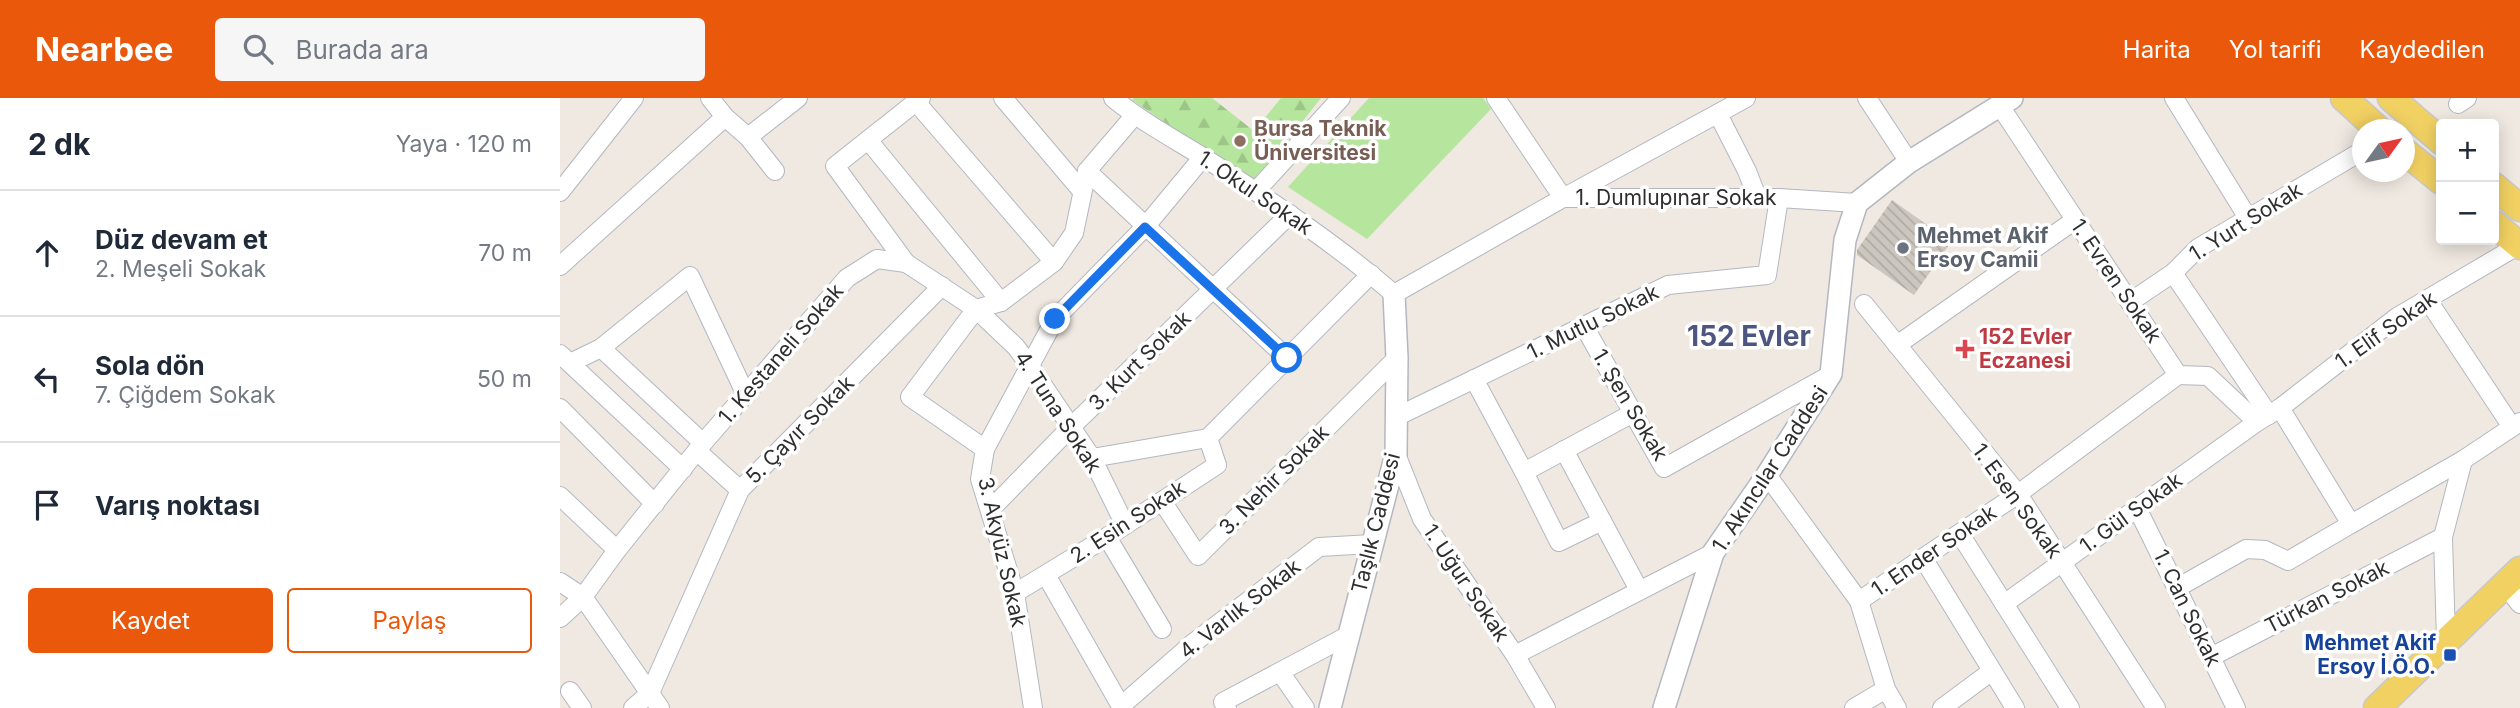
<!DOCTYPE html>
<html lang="tr">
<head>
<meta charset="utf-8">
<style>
	:root { --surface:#fff; --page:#f6f6f7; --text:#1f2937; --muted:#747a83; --line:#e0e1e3; --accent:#ea580c }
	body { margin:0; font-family:Inter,sans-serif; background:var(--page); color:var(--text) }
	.controls { position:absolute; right:21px; top:21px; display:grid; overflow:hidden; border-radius:7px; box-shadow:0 4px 18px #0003 }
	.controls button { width:63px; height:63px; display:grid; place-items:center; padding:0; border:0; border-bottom:2px solid var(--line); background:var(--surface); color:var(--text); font:35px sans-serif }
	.compass { position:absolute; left:1792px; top:21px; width:63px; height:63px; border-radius:50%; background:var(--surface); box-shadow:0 4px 18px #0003; rotate:57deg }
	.stop { position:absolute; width:21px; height:21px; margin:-16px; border:5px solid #1a73e8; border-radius:50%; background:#fff }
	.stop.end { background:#1a73e8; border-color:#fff; box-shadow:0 2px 7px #0008 }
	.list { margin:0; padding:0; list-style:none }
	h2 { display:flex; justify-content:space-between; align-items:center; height:91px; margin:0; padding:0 28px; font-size:30px }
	h2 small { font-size:23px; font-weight:400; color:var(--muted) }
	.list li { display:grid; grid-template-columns:46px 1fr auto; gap:21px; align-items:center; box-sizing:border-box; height:126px; padding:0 28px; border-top:2px solid var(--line) }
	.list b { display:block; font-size:26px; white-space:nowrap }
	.list p { margin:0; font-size:23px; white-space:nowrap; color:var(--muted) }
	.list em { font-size:23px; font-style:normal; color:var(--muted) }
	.actions { display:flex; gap:14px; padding:21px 28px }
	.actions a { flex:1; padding:16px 0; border:2px solid var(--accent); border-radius:7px; text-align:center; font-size:24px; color:var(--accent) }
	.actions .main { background:var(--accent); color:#fff }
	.icon { flex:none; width:38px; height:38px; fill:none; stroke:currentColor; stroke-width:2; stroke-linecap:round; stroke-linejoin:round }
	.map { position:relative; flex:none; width:1960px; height:610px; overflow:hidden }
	header { display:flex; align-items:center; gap:42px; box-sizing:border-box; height:98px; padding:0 35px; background:var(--accent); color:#fff }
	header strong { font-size:33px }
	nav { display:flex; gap:38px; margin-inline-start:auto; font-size:24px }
	.search { width:490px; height:63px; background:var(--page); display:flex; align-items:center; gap:18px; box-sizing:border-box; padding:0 24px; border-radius:7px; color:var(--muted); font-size:26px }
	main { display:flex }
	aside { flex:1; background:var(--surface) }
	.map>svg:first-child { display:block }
</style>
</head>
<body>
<header>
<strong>Nearbee</strong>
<div class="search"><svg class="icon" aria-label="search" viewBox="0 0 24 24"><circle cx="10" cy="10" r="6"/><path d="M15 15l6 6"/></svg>Burada ara</div>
<nav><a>Harita</a><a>Yol tarifi</a><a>Kaydedilen</a></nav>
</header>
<main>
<aside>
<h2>2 dk<small>Yaya · 120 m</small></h2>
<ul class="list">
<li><svg class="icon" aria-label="ahead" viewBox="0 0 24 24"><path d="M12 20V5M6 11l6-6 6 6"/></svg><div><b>Düz devam et</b><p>2. Meşeli Sokak</p></div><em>70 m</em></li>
<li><svg class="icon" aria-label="left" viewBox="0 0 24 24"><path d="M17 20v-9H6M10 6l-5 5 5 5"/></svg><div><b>Sola dön</b><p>7. Çiğdem Sokak</p></div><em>50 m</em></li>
<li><svg class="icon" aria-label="arrive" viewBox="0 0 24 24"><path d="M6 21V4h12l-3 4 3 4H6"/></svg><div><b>Varış noktası</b></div></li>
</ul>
<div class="actions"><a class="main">Kaydet</a><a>Paylaş</a></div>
</aside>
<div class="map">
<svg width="1960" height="610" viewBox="0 0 1960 610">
	<defs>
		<pattern id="forest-firs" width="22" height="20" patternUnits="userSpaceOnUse" patternTransform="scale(1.75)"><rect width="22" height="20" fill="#b6e59e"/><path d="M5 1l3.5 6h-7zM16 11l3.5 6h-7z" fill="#9dc588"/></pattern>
		<pattern id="building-back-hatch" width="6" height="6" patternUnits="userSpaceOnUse" patternTransform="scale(1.75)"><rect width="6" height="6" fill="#cbc7bf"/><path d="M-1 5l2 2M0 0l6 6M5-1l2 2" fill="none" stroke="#afaba4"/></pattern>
	</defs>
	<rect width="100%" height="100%" fill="#efe9e1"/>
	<!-- forest -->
	<polygon fill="url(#forest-firs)" points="574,0 652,0 694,33 721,0 761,0 694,84 572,2"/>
	<!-- park -->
	<polygon fill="#b6e59e" points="809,0 923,0 931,11 807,141 728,89"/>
	<!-- building -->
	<polygon fill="url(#building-back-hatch)" points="1332,102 1391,144 1354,197 1297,157 1297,152"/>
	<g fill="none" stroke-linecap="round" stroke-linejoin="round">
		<defs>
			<g id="minor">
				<polyline points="150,0 165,19 188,39 215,73"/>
				<polyline points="443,0 521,92"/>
				<path d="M 553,0 C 583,25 618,43 651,64 C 714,105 777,147 834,196 L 1003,100 L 1219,100 L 1297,105"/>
				<polyline points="936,0 1003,100 1186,0"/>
				<polyline points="1307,0 1349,64"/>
				<polyline points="1614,0 1688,120"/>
				<polyline points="356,4 494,164"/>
				<polyline points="1898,6 1907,0"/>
				<polyline points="1440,8 1618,277 1648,278 1697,324"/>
				<polyline points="1158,16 1187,73 1197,99"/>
				<polyline points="188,39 238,0"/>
				<polyline points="308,42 441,204"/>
				<polyline points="527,73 727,260"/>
				<polyline points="696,93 781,0"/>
				<polyline points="0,94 74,0"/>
				<polyline points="346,165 275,68 361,0"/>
				<polyline points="0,168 165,19"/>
				<polyline points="1867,201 1952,329"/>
				<polyline points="1570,204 1613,175"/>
				<polyline points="1304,206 1458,396 1596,610"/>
				<polyline points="1024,228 1104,370 1270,277"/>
				<polyline points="1337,247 1515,122"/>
				<polyline points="41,250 143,345"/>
				<polyline points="0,256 123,371"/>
				<polyline points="10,265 41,250 130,178 186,297"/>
				<polyline points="914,281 964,374 1073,315"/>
				<polyline points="0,310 95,406"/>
				<polyline points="1720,310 1791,426 1903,362 1960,324"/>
				<polyline points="1709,317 1613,175 1638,150 1802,53"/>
				<polyline points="836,319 1108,187 1207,177 1219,100"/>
				<polyline points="425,351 350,299 416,211 456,249 470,268 532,360 565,427"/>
				<polyline points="1004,352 1079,492"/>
				<polyline points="137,353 180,392"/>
				<polyline points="836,356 862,421 955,557 986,610"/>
				<polyline points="532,360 648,340 811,176"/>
				<polyline points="964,374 999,444 1042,423"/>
				<polyline points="1207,377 1299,503 1326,591 1337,610"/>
				<polyline points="0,398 57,452"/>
				<polyline points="602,403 638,458 837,260"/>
				<polyline points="1577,410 1676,610"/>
				<polyline points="430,412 511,329 730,116"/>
				<polyline points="1400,436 1510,610"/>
				<polyline points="547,439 602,531"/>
				<polyline points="1363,460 1455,610"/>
				<polyline points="486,477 562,610"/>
				<polyline points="0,484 23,499 100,610"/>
				<polyline points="1945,487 1960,506"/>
				<polyline points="1617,490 1686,451 1705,452 1728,463 1791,426"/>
				<polyline points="455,495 547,439 657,367 648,340"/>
				<polyline points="1299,503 1458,396 1618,277"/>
				<polyline points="1444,506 1697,324 1720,310 1837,219 1959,147"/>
				<polyline points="0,520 23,499 57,452 143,345 287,180 317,161 346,165 416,211 441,204 494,164 514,135 527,73 574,18"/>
				<polyline points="1886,543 1883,439 1903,362"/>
				<polyline points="955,557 1153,455"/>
				<polyline points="1651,559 1883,439"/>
				<polyline points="720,574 745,610"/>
				<polyline points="10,593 22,610"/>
				<polyline points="561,608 632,546 759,449 812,446"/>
				<polyline points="73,610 90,595 180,392 382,188"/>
				<polyline points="473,610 455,495 420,381 425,351 495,221 585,129 643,59"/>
				<polyline points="667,610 663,604 787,538"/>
				<polyline points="1294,610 1326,591"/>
				<polyline points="1382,610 1432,573"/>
			</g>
			<g id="tertiary">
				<polyline points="770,610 836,356 837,260 834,196"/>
				<polyline points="1104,610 1153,455 1207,377 1271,276 1285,142 1297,105 1349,64 1452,0"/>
			</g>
			<g id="primary">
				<polyline points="1784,0 1819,32"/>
				<polyline points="1831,0 1881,43"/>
				<polyline points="1844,53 1881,83"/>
				<polyline points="1934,88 1960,110"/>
				<polyline points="1934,126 1960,148"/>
				<polyline points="1817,610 1960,472"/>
			</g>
		</defs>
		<!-- minor casing -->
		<use href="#minor" stroke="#b4b7c1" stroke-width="20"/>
		<!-- tertiary casing -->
		<use href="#tertiary" stroke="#b4b7c1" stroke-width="24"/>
		<!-- primary casing -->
		<use href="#primary" stroke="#c9c9c9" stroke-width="29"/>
		<!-- minor -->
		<use href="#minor" stroke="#fff" stroke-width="18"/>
		<!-- tertiary -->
		<use href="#tertiary" stroke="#fff" stroke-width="21"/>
		<!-- primary -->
		<use href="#primary" stroke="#f2d163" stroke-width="26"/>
	</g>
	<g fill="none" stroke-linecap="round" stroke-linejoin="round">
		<!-- route -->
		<polyline stroke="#1a73e8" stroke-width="9" points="495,221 585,129 727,260"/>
	</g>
	<!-- markers -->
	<circle fill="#8d6e63" stroke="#fff" stroke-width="2.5" cx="680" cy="43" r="7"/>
	<circle fill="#6b7280" stroke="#fff" stroke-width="2.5" cx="1343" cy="150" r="7"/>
	<path fill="#e0444e" stroke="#fff" stroke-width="2.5" d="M1401.5 240.5h7v7h7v7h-7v7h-7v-7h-7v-7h7z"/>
	<rect fill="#1a4fb4" stroke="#fff" stroke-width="2.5" x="1883" y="550" width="14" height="14" rx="3.5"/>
	<g text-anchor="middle" stroke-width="7" stroke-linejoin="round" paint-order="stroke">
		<!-- education labels -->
		<g font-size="21" font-weight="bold" fill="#785e54" stroke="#fff" text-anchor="start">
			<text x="694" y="38">Bursa Teknik<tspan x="694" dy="24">Üniversitesi</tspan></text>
		</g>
		<!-- street labels -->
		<g font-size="21" fill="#2e2e2e" stroke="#fff">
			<text transform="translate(695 95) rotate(34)" y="7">1. Okul Sokak</text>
			<text x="1116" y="107">1. Dumlupınar Sokak</text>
			<text transform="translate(1686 124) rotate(-32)" y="7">1. Yurt Sokak</text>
			<text transform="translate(1556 183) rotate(56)" y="7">1. Evren Sokak</text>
			<text transform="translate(1033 224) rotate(-26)" y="7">1. Mutlu Sokak</text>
			<text transform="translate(1826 232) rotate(-35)" y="7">1. Elif Sokak</text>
			<text transform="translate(221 256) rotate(-49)" y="7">1. Kestaneli Sokak</text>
			<text transform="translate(580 263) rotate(-44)" y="7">3. Kurt Sokak</text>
			<text transform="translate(1070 307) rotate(59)" y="7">1. Şen Sokak</text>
			<text transform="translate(498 314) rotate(57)" y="7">4. Tuna Sokak</text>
			<text transform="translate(240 332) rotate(-45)" y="7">5. Çayır Sokak</text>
			<text transform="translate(1210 371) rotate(-57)" y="7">1. Akıncılar Caddesi</text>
			<text transform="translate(714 382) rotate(-45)" y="7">3. Nehir Sokak</text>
			<text transform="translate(1457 403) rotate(54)" y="7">1. Esen Sokak</text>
			<text transform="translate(1571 415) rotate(-36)" y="7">1. Gül Sokak</text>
			<text transform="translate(568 424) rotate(-33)" y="7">2. Esin Sokak</text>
			<text transform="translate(816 425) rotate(-76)" y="7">Taşlık Caddesi</text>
			<text transform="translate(1374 453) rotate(-34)" y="7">1. Ender Sokak</text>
			<text transform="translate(442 454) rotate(77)" y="7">3. Akyüz Sokak</text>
			<text transform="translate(906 485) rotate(56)" y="7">1. Uğur Sokak</text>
			<text transform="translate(1767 499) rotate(-27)" y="7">Türkan Sokak</text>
			<text transform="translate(1627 510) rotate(64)" y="7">1. Can Sokak</text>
			<text transform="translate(680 511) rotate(-38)" y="7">4. Varlık Sokak</text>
		</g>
		<!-- worship labels -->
		<g font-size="21" font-weight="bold" fill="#5b616d" stroke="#fff" text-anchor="start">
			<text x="1357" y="145">Mehmet Akif<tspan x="1357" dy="24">Ersoy Camii</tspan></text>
		</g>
		<!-- health labels -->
		<g font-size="21" font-weight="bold" fill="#be3a42" stroke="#fff" text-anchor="start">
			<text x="1419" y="246">152 Evler<tspan x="1419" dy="24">Eczanesi</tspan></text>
		</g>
		<!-- transit labels -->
		<g font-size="21" font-weight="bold" fill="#164399" stroke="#fff" text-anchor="end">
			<text x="1876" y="552">Mehmet Akif<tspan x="1876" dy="24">Ersoy İ.Ö.O.</tspan></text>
		</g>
		<!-- district labels -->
		<g font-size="28" font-weight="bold" fill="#4d5680" stroke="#fff">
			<text x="1189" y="248">152 Evler</text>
		</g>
	</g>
</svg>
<div class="controls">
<button>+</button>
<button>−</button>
</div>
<svg class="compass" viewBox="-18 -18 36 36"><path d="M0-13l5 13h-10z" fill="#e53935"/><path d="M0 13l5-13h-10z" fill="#747a83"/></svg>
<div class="stop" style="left:727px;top:260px"></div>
<div class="stop end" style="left:495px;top:221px"></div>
</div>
</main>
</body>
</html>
